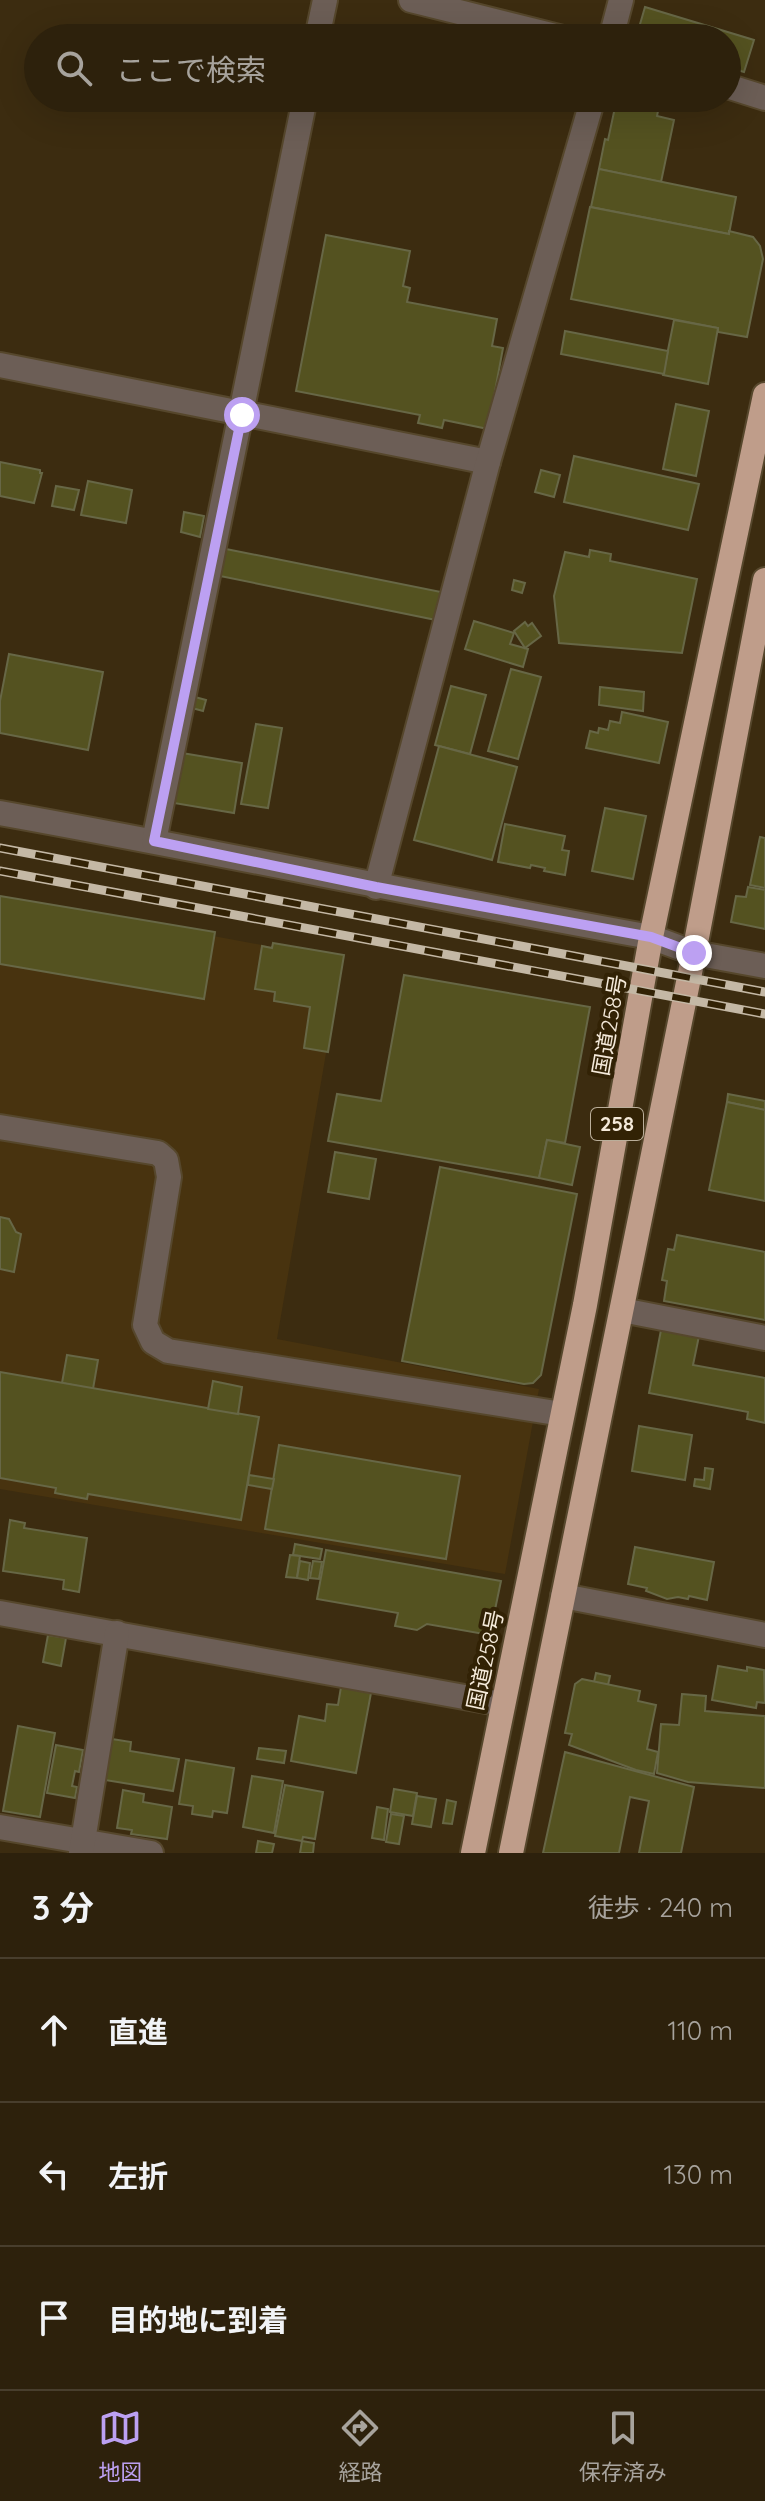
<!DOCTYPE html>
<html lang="ja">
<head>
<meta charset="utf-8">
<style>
	:root { --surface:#2d210c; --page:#352915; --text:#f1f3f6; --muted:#a7a39d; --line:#483e2d; --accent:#bca0f2 }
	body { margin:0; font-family:Quicksand,"Noto Sans JP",sans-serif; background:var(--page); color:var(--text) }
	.stop { position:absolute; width:24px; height:24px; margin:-18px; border:6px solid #bca0f2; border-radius:50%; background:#fff }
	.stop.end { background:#bca0f2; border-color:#fff; box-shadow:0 2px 8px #0008 }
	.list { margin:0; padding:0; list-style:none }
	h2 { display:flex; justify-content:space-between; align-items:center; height:104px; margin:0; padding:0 32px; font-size:34px }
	h2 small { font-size:26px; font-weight:400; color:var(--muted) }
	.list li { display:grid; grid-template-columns:52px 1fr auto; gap:24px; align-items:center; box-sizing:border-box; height:144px; padding:0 32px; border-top:2px solid var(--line) }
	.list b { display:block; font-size:30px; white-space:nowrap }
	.list em { font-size:26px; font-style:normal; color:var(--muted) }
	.icon { flex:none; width:44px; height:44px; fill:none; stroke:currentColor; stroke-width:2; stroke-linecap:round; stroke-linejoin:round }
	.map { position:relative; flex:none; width:765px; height:1853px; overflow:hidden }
	.search { position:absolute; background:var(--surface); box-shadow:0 8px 32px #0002; left:24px; right:24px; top:24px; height:88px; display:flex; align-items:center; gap:20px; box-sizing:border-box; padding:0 28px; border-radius:44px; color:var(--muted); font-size:30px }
	.sheet { height:536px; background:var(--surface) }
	nav { display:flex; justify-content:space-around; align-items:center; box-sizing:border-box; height:112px; border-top:2px solid var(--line); background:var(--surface); font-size:22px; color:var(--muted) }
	nav a { display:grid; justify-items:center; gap:4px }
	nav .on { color:var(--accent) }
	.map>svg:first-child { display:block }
</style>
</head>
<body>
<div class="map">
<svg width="765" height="1853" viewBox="0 0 765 1853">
	<rect width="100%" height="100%" fill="#3c2c10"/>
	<!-- built -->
	<polygon fill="#48330f" points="0,896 342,960 277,1339 539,1389 505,1574 0,1489"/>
	<!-- building -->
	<g fill="#545220" stroke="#676746" stroke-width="2">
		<polygon points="645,7 754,40 744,72 727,67 727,38 636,38"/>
		<polygon points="617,98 644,98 660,101 657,116 674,120 661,182 599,169 605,139 608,140"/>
		<polygon points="599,169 736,197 729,234 591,207"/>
		<polygon points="590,207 729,234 729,231 753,237 760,246 763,259 747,337 718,332 718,328 571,299"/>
		<polygon points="326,235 410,251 403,286 410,288 407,302 497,319 492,346 503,348 488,429 444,420 442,428 418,423 420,415 296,391"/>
		<polygon points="674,320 718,328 708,384 663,375"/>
		<polygon points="565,331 668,351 664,374 561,354"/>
		<polygon points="676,404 709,411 696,476 663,469"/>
		<polygon points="574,456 699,484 688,530 564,502"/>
		<polygon points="0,462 40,470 40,473 42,473 34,503 0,496"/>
		<polygon points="541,470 560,475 554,497 535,492"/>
		<polygon points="88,481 132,490 126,523 81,515"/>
		<polygon points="56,486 79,490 74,510 52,506"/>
		<polygon points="184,512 204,516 200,537 181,532"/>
		<polygon points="226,549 441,592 436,620 220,576"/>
		<polygon points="590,550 611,554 610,561 697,579 682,653 559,643 554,596 565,552 589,557"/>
		<polygon points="514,580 525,583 522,593 512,590"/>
		<polygon points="474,621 514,633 510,644 528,649 523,667 465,649"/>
		<polygon points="525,622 528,626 532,623 541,636 525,648 514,631"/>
		<polygon points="9,654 103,672 88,750 0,733 0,701"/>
		<polygon points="511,669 541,677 518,759 488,751"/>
		<polygon points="451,686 486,695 470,754 435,745"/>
		<polygon points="600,687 644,692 643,711 599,705"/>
		<polygon points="195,697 206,700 203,711 192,708"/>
		<polygon points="622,712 668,722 659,763 586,748 590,731 598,733 599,728 608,730 610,721 620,723"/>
		<polygon points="256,724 282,728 268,808 241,804"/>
		<polygon points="439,746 517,767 492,860 414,840"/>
		<polygon points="182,753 242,763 234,813 174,803"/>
		<polygon points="605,808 646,816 633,879 592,871"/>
		<polygon points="505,824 565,836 562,850 569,851 565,875 544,871 545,868 531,865 530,868 498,862"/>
		<polygon points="760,837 765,838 765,888 750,885"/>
		<polygon points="748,887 765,890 765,929 731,922 736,896 746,897"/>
		<polygon points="0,896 215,932 204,999 0,964"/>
		<polygon points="273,943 344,955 328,1052 304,1048 310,1007 274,1001 275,992 255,989 262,946 272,948"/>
		<polygon points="404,975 590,1007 565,1143 547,1140 539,1178 328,1141 337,1094 381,1101"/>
		<polygon points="728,1094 765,1101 765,1110 727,1102"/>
		<polygon points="727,1102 765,1110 765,1201 709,1190"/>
		<polygon points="547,1140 580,1147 572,1185 539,1178"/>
		<polygon points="335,1152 376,1159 369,1199 328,1192"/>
		<polygon points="440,1167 577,1194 541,1375 533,1383 524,1384 402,1361"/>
		<polygon points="0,1217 9,1219 16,1232 21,1234 14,1272 0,1269"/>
		<polygon points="677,1235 765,1252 765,1320 664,1301 667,1281 662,1280 668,1249 674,1250"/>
		<polygon points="661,1330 699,1336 693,1365 765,1378 765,1423 747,1419 748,1412 649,1393"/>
		<polygon points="67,1355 98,1360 93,1389 62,1383"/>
		<polygon points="0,1372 259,1417 241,1520 88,1494 87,1499 55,1493 56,1488 0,1478"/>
		<polygon points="213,1381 242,1387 238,1414 208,1409"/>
		<polygon points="639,1426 692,1435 685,1480 632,1471"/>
		<polygon points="279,1445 460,1476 446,1559 265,1529"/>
		<polygon points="705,1468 713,1469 710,1489 694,1486 695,1479 704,1480"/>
		<polygon points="249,1475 274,1479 272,1489 248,1485"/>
		<polygon points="10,1520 25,1523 24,1528 87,1538 79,1592 63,1589 64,1580 3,1571"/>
		<polygon points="295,1544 322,1549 320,1559 293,1555"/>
		<polygon points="635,1547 714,1562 707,1600 689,1596 688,1599 678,1597 667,1599 646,1591 647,1588 628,1584"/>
		<polygon points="326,1550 501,1581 491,1629 484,1634 427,1624 417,1630 395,1626 398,1613 317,1599"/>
		<polygon points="290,1555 300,1556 297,1578 286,1577"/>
		<polygon points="300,1561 310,1563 308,1580 297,1578"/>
		<polygon points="313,1561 322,1562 319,1579 310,1578"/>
		<polygon points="48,1635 66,1638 61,1666 43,1662"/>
		<polygon points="718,1666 747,1671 747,1667 764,1670 765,1703 757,1702 756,1708 712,1700"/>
		<polygon points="596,1673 610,1676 608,1685 594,1682"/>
		<polygon points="582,1679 640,1691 638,1701 656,1705 647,1749 658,1752 654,1774 636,1770 569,1745 572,1734 565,1733 575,1684"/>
		<polygon points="341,1687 371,1693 356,1773 291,1761 299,1716 325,1721 327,1704 338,1705"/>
		<polygon points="682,1694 706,1696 705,1711 765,1716 765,1788 688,1782 657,1773 661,1724 679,1725"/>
		<polygon points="18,1726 55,1733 40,1817 3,1811"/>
		<polygon points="112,1739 131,1742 130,1751 179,1759 173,1791 105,1780"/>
		<polygon points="56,1745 83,1750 79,1772 75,1771 72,1786 77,1787 75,1798 47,1793"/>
		<polygon points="259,1748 286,1751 284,1763 257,1759"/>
		<polygon points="565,1752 694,1787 681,1853 639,1853 649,1801 630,1797 619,1853 543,1853"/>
		<polygon points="186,1760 234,1768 227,1813 213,1811 212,1817 192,1814 193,1806 179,1804"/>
		<polygon points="252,1776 283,1781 274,1833 243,1827"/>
		<polygon points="285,1785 323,1792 315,1839 303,1837 302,1841 275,1836"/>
		<polygon points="394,1789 417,1793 413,1816 390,1812"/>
		<polygon points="123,1790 144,1794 143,1802 172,1807 167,1839 131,1834 132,1830 117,1828"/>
		<polygon points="417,1796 436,1799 431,1827 412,1824"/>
		<polygon points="447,1800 456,1802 452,1824 443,1823"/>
		<polygon points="377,1807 388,1809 384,1840 372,1838"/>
		<polygon points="391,1814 404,1816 399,1844 386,1842"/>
		<polygon points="258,1841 274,1844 272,1853 256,1853"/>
		<polygon points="302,1841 314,1843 313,1853 300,1853"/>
	</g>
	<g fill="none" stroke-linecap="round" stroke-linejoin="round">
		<defs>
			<g id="minor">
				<polyline points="411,0 563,38"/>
				<polyline points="317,38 325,0"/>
				<polyline points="611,38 621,0"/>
				<polyline points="727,86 765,98"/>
				<polyline points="0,365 488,462"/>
				<path d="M 0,813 C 217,852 433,898 651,937 L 694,953 L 765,966"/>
				<polyline points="154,841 305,98"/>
				<polyline points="376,887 488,462 593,98"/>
				<polyline points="0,1127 158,1153 166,1160 169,1177 145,1325 153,1342 168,1351 562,1414"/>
				<polyline points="622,1310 765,1338"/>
				<polyline points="563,1596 765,1635"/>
				<polyline points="0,1613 503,1704"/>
				<polyline points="0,1827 151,1853"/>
				<polyline points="81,1853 117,1633"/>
			</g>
			<g id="highway">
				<polyline points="473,1853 585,1305 651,937 765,395"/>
				<polyline points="511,1853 694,953 765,580"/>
			</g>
		</defs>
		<!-- minor casing -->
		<use href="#minor" stroke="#56472c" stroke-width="28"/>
		<!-- highway casing -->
		<use href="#highway" stroke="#56472c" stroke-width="28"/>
		<!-- minor -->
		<use href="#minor" stroke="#6c5e56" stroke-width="24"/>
		<!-- highway -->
		<use href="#highway" stroke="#bf9d8a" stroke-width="24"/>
		<defs>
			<g id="rail">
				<polyline points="0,848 765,992"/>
				<polyline points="0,871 765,1014"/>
			</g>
		</defs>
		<!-- rail casing -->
		<use href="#rail" stroke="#c4b8a5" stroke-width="9"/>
		<!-- rail -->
		<use href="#rail" stroke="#322205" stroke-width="6" stroke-dasharray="18" stroke-linecap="butt"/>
	</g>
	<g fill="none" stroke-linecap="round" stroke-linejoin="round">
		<!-- route -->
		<polyline stroke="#bca0f2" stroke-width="10" points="242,415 154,841 376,887 651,937 694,953"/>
	</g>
	<g text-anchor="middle" stroke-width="8" stroke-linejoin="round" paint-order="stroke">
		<!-- shield labels -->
		<rect fill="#322205" stroke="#baae9a" stroke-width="2" x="591" y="1108" width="52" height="32" rx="6"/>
		<g font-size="20" font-weight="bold" fill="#f5eada">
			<text x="617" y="1131">258</text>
		</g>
		<!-- street labels -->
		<g font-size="22" fill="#f5eada" stroke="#322205">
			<text transform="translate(609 1025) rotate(-80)" y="8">国道258号</text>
			<text transform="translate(485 1660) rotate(-78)" y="8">国道258号</text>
		</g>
	</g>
</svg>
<div class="stop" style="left:242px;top:415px"></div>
<div class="stop end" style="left:694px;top:953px"></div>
<div class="search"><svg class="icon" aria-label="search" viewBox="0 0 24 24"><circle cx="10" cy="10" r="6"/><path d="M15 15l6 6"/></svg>ここで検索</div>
</div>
<section class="sheet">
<h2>3 分<small>徒歩 · 240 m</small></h2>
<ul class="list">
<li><svg class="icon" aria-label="ahead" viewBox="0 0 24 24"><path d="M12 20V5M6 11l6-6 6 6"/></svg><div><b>直進</b></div><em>110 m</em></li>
<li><svg class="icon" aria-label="left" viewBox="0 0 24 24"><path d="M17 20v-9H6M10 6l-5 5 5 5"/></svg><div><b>左折</b></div><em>130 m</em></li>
<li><svg class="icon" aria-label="arrive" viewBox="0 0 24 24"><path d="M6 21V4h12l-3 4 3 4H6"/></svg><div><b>目的地に到着</b></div></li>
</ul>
</section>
<nav>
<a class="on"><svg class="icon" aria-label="map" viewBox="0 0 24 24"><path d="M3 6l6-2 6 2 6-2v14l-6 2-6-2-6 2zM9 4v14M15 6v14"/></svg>地図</a>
<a><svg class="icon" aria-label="directions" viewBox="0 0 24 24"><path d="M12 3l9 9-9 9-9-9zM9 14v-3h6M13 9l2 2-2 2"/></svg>経路</a>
<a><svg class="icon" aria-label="saved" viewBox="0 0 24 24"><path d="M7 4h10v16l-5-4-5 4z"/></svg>保存済み</a>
</nav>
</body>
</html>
